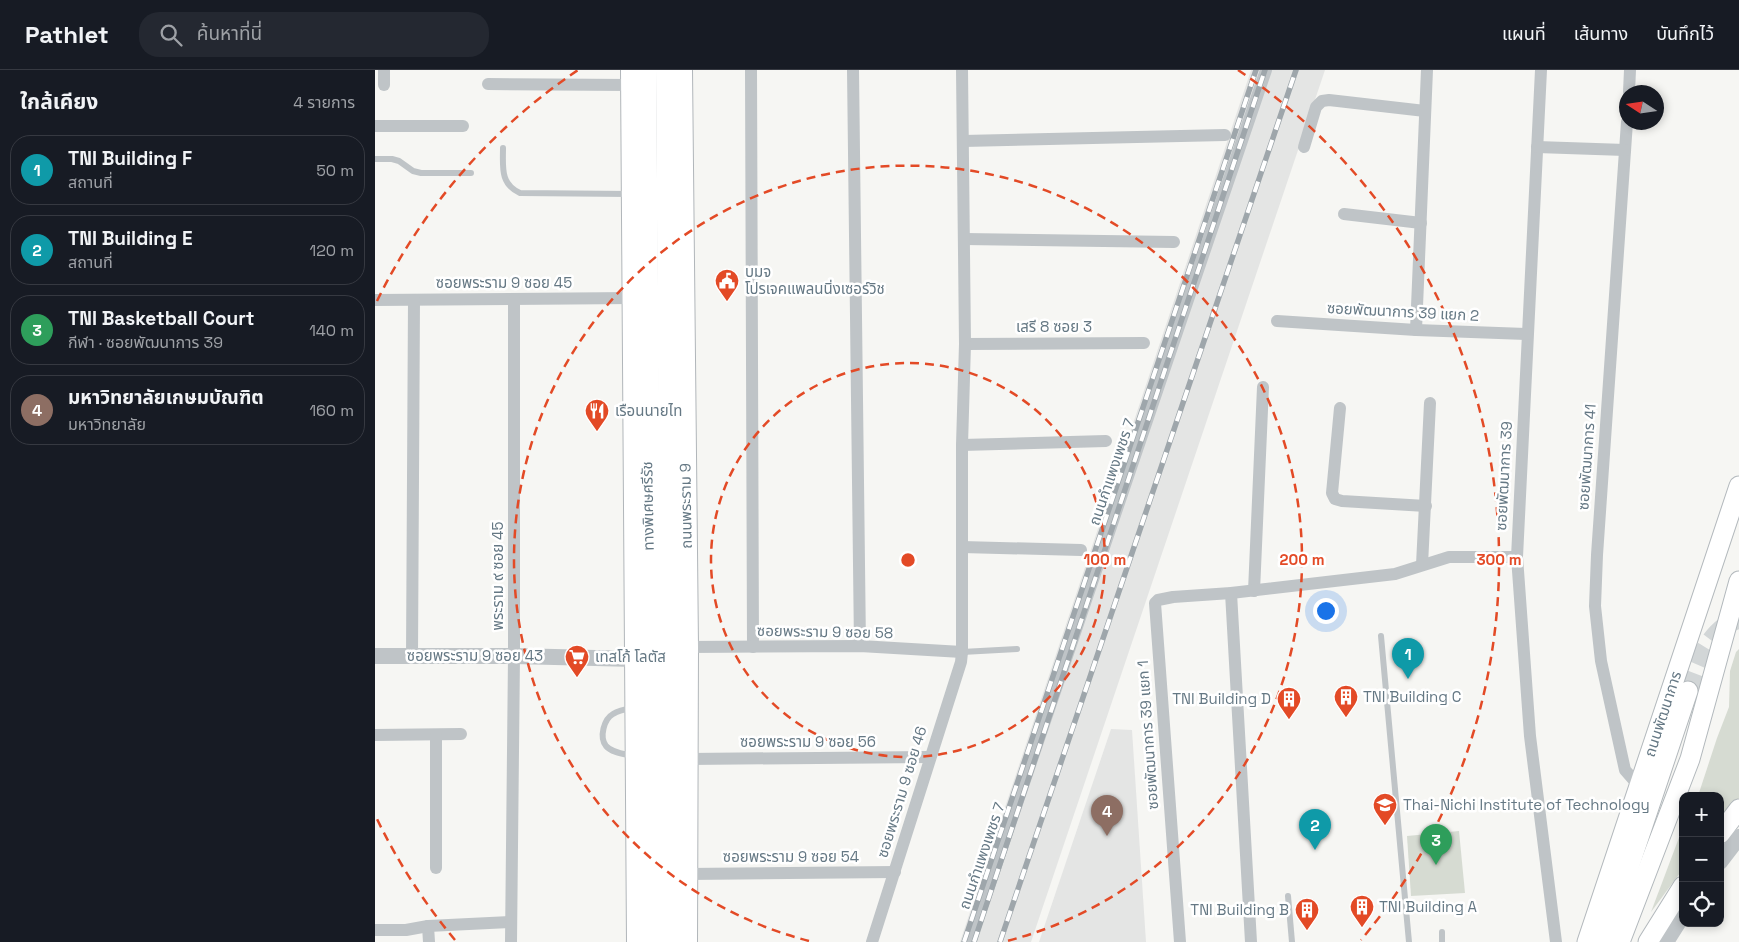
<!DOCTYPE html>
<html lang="th">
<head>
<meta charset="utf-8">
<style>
	:root { --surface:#171b24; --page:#242831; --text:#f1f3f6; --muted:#9ea1a6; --line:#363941; --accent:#2563eb }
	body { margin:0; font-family:"Space Grotesk","Noto Sans Thai",sans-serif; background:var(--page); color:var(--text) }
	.controls { position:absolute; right:15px; bottom:15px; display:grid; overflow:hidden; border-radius:10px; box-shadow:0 2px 8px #0003 }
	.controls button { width:45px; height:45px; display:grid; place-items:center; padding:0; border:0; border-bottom:1px solid var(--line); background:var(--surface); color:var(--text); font:25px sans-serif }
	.compass { position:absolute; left:1244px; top:15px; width:45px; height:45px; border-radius:50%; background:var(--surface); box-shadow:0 2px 8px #0003; rotate:282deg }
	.you { position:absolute; left:950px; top:540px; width:18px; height:18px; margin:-12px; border:4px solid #fff; border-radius:50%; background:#1a73e8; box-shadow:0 0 0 8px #1a73e833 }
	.badge { display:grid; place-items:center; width:32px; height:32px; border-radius:50%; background:var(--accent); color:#fff; font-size:16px; font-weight:700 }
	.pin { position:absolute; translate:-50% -41px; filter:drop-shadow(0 1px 2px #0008) }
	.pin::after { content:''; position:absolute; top:26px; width:18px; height:15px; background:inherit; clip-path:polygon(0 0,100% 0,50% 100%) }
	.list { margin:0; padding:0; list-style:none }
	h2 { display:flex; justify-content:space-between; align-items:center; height:65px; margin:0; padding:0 20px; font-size:21px }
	h2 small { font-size:16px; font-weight:400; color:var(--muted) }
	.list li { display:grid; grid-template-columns:32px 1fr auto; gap:15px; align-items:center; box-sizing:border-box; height:70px; margin:0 10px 10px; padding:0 10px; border:1px solid var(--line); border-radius:20px }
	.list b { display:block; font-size:19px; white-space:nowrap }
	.list p { margin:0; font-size:16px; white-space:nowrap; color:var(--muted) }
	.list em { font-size:16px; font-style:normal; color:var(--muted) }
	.icon { flex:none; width:28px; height:28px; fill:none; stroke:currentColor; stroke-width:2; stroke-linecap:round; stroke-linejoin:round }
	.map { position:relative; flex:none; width:1364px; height:872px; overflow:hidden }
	header { display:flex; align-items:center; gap:30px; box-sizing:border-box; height:70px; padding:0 25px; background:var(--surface); border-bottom:1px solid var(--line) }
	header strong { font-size:24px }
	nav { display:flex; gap:28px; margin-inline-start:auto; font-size:18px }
	.search { width:350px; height:45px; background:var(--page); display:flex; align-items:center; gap:12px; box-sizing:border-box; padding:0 18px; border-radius:20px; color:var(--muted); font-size:19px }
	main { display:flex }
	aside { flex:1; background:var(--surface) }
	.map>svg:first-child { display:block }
</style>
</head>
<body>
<header>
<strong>Pathlet</strong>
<div class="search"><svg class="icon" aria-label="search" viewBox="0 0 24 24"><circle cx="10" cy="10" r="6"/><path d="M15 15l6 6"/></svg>ค้นหาที่นี่</div>
<nav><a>แผนที่</a><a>เส้นทาง</a><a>บันทึกไว้</a></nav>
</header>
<main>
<aside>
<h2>ใกล้เคียง<small>4 รายการ</small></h2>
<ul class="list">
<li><span class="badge" style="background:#0f9aa8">1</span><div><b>TNI Building F</b><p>สถานที่</p></div><em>50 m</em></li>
<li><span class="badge" style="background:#0f9aa8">2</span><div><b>TNI Building E</b><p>สถานที่</p></div><em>120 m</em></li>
<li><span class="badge" style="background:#2e9e5b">3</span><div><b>TNI Basketball Court</b><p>กีฬา · ซอยพัฒนาการ 39</p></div><em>140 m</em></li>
<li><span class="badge" style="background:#8d6e63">4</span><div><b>มหาวิทยาลัยเกษมบัณฑิต</b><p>มหาวิทยาลัย</p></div><em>160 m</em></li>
</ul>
</aside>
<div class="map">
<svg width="1364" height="872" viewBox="0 0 1364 872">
	<rect width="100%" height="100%" fill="#f6f6f3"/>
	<!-- built -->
	<g fill="#e4e5e4">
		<polygon points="876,0 950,0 656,872 585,872"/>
		<polygon points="736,659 757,660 771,872 664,872"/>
	</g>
	<!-- green -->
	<g fill="#d6dbd2">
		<polygon points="1364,579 1364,728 1345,751 1345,726 1323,726 1342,668 1354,637 1355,601 1361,582"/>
		<polygon points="1308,759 1308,799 1276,842 1305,765"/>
		<polygon points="1084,761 1090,823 1036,826 1032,766"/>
	</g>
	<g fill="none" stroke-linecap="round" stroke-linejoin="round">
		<!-- secondary-tunnel -->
		<path stroke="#d2d6d7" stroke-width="19" stroke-dasharray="19 9" stroke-linecap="butt" d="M 1313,621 C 1322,594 1334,559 1364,549"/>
		<defs>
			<g id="secondary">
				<polyline points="1345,764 1364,739"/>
				<polyline points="1212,872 1364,416"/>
				<polyline points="1229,872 1313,621"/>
				<polyline points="1245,872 1315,689 1364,511"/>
				<polyline points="1273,872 1308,816"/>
			</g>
			<g id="primary">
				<polyline points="256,0 262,872"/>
				<polyline points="307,0 313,577 312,872"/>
			</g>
			<g id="motorway">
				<polyline points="269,0 277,872"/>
				<polyline points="293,0 299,872"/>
			</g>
		</defs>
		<!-- secondary casing -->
		<use href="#secondary" stroke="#b2b8bc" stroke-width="21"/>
		<!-- primary casing -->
		<use href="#primary" stroke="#b1b6ba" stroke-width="22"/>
		<!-- motorway casing -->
		<use href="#motorway" stroke="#b3b7ba" stroke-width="26"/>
		<!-- service -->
		<g stroke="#bfc4c7" stroke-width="6">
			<path d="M 128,78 C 128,97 125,114 145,123 L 254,124"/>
			<polyline points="0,89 17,89 24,91 38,101 46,103 96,103"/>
			<polyline points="1006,566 1034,872"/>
			<polyline points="587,582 642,579"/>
			<path d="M 258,638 C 251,639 244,640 238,644 C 229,649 224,667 231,676 C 237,683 250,684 258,686"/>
			<polyline points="913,826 917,872"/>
			<polyline points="1067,872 1067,862"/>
		</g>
		<!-- minor -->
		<g stroke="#bfc4c7" stroke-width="12">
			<polyline points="376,0 378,577"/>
			<polyline points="478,0 485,576"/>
			<polyline points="1166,0 1142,487 1155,666 1181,872"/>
			<polyline points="113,14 256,15"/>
			<polyline points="9,15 9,0"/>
			<polyline points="1254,22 1255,0"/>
			<polyline points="1252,52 1222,485 1220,536 1226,591 1250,700 1264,716"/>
			<polyline points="0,56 88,56"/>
			<polyline points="588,71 850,65"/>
			<polyline points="929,77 941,37 947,31 954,30 1050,41"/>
			<polyline points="1162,77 1250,80"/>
			<polyline points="969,144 1046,153"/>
			<polyline points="589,169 799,172"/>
			<polyline points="0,230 258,228"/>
			<polyline points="902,251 1041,260 1152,264"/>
			<polyline points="1041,260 1052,0"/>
			<polyline points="590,274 769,273"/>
			<polyline points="965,338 957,423 960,429 967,431 1051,436"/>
			<polyline points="587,375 731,371"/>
			<polyline points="587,477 706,480"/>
			<polyline points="1047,495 1055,333"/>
			<polyline points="879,521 888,317"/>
			<polyline points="856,523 876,872"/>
			<polyline points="313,577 485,576 587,582"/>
			<polyline points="37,586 39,230"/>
			<polyline points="0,665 86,664"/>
			<polyline points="313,689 554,687"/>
			<polyline points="61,798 61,665"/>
			<polyline points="312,804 520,802"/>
			<polyline points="53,856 54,872"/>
			<polyline points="0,860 31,860 53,856 136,852"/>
			<polyline points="136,872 139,586 139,229"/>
			<polyline points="497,872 586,592 587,582 587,375 590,274 587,0"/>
			<polyline points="595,872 891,0"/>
			<polyline points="805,872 780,533 783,530 798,527 856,523 1020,504 1074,487 1142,487"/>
		</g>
		<!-- tertiary -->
		<g stroke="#bfc4c7" stroke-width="16">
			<polyline points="0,586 139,586 261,589"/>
			<polyline points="1345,792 1364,767"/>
			<polyline points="1291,872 1308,845"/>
		</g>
		<!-- secondary -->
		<use href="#secondary" stroke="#fff" stroke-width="19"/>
		<!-- primary -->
		<use href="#primary" stroke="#fff" stroke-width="20"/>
		<!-- motorway -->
		<use href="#motorway" stroke="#fff" stroke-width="24"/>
		<defs>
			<g id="rail">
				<polyline points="589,872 881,0"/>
				<polyline points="599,872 890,0"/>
				<polyline points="625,872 921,0"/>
			</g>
		</defs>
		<!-- rail casing -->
		<use href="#rail" stroke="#9ea6ab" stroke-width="5.5"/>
		<!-- rail -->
		<use href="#rail" stroke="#fff" stroke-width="4" stroke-dasharray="11" stroke-linecap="butt"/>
	</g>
	<!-- distance rings -->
	<g fill="none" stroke="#e34a26" stroke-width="2.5" stroke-dasharray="9 6">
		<circle cx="533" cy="490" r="197"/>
		<path d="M434 871A394 394 0 1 1 632 871"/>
		<path d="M80 870A591 591 0 0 1 2 749M2 231A591 591 0 0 1 203 0M863 0A591 591 0 0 1 986 870"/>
	</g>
	<!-- icons -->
	<defs>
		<symbol id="civic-pin" viewBox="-11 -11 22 30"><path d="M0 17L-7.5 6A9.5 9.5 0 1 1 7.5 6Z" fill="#e34a26" stroke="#fff"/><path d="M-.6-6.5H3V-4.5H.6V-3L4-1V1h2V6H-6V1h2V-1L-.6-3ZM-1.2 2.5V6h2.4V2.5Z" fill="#fff"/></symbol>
		<symbol id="restaurant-pin" viewBox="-11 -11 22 30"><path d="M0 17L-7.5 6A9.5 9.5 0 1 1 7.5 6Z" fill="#e34a26" stroke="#fff"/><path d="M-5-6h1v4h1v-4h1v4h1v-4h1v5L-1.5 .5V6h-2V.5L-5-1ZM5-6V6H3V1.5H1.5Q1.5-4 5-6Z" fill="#fff"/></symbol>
		<symbol id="supermarket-pin" viewBox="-11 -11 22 30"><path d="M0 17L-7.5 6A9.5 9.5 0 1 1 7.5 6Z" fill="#e34a26" stroke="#fff"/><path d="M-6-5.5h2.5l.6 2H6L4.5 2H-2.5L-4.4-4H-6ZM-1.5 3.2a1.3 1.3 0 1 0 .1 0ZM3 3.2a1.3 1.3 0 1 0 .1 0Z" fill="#fff"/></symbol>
		<symbol id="building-pin" viewBox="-11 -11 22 30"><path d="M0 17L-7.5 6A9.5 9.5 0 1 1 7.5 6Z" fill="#e34a26" stroke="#fff"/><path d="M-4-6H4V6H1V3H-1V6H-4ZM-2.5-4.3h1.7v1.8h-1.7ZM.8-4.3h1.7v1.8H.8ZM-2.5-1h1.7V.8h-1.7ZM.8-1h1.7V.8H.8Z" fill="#fff"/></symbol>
		<symbol id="school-pin" viewBox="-11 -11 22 30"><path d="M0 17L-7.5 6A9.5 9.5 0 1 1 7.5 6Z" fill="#e34a26" stroke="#fff"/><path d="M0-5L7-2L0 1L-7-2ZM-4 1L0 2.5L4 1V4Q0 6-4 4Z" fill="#fff"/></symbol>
	</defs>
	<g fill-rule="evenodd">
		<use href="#civic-pin" x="338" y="197" width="28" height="38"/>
		<use href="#restaurant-pin" x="208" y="327" width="28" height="38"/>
		<use href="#supermarket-pin" x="188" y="573" width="28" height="38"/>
		<use href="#building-pin" x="957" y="613" width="28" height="38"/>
		<use href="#building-pin" x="900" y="615" width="28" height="38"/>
		<use href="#school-pin" x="996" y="721" width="28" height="38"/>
		<use href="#building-pin" x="973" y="823" width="28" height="38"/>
		<use href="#building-pin" x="918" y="826" width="28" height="38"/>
	</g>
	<g text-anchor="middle" stroke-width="5" stroke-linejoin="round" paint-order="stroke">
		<!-- poi labels -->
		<g font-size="15" fill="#657884" stroke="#fff" text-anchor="start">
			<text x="370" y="207">บมจ<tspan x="370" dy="17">โปรเจคแพลนนิ่งเซอร์วิช</tspan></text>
			<text x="240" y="346">เรือนนายไท</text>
			<text x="220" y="592">เทสโก้ โลตัส</text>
			<text x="988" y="632">TNI Building C</text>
			<text x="896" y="634" text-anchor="end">TNI Building D</text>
			<text x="1028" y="740">Thai-Nichi Institute of Technology</text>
			<text x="1004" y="842">TNI Building A</text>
			<text x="914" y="845" text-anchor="end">TNI Building B</text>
		</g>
		<!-- street labels -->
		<g font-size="15" fill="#657884" stroke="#fff">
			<text x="129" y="218">ซอยพระราม 9 ซอย 45</text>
			<text transform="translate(1028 242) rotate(3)" y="5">ซอยพัฒนาการ 39 แยก 2</text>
			<text x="679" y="262">เสรี 8 ซอย 3</text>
			<text transform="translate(1212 387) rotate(-86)" y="5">ซอยพัฒนาการ 41</text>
			<text transform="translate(737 402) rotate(-71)" y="5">ถนนกำแพงเพชร 7</text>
			<text transform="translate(1129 406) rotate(-87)" y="5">ซอยพัฒนาการ 39</text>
			<text transform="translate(273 436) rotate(-91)" y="5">ทางพิเศษศรีรัช</text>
			<text transform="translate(311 436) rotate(-91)" y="5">ถนนพระราม 9</text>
			<text transform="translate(123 506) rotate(-90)" y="5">พระราม ๙ ซอย 45</text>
			<text transform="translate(450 562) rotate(1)" y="5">ซอยพระราม 9 ซอย 58</text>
			<text x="100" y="591">ซอยพระราม 9 ซอย 43</text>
			<text transform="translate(1288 644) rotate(-72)" y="5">ถนนพัฒนาการ</text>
			<text transform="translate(773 665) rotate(-94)" y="5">ซอยพัฒนาการ 39 แยก 1</text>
			<text x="433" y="677">ซอยพระราม 9 ซอย 56</text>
			<text transform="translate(527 722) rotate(-73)" y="5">ซอยพระราม 9 ซอย 46</text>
			<text transform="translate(607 786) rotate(-71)" y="5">ถนนกำแพงเพชร 7</text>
			<text x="416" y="792">ซอยพระราม 9 ซอย 54</text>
		</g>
	</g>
	<circle cx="533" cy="490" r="8" fill="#e34a26" stroke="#fff" stroke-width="2.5"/>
	<g font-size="15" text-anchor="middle" font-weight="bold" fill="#e34a26" stroke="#fff" stroke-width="5" stroke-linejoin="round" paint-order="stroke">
		<text x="730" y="495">100 m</text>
		<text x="927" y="495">200 m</text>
		<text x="1124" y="495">300 m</text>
	</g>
</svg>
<div class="controls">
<button>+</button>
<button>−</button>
<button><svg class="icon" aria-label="locate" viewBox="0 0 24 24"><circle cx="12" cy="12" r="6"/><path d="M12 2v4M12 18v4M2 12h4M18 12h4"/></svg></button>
</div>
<svg class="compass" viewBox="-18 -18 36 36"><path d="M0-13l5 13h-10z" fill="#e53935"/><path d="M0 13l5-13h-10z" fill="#9ea1a6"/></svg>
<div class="you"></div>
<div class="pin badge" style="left:1033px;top:609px;background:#0f9aa8">1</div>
<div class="pin badge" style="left:940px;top:780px;background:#0f9aa8">2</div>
<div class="pin badge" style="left:1061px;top:795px;background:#2e9e5b">3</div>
<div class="pin badge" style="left:732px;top:766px;background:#8d6e63">4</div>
</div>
</main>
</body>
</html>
